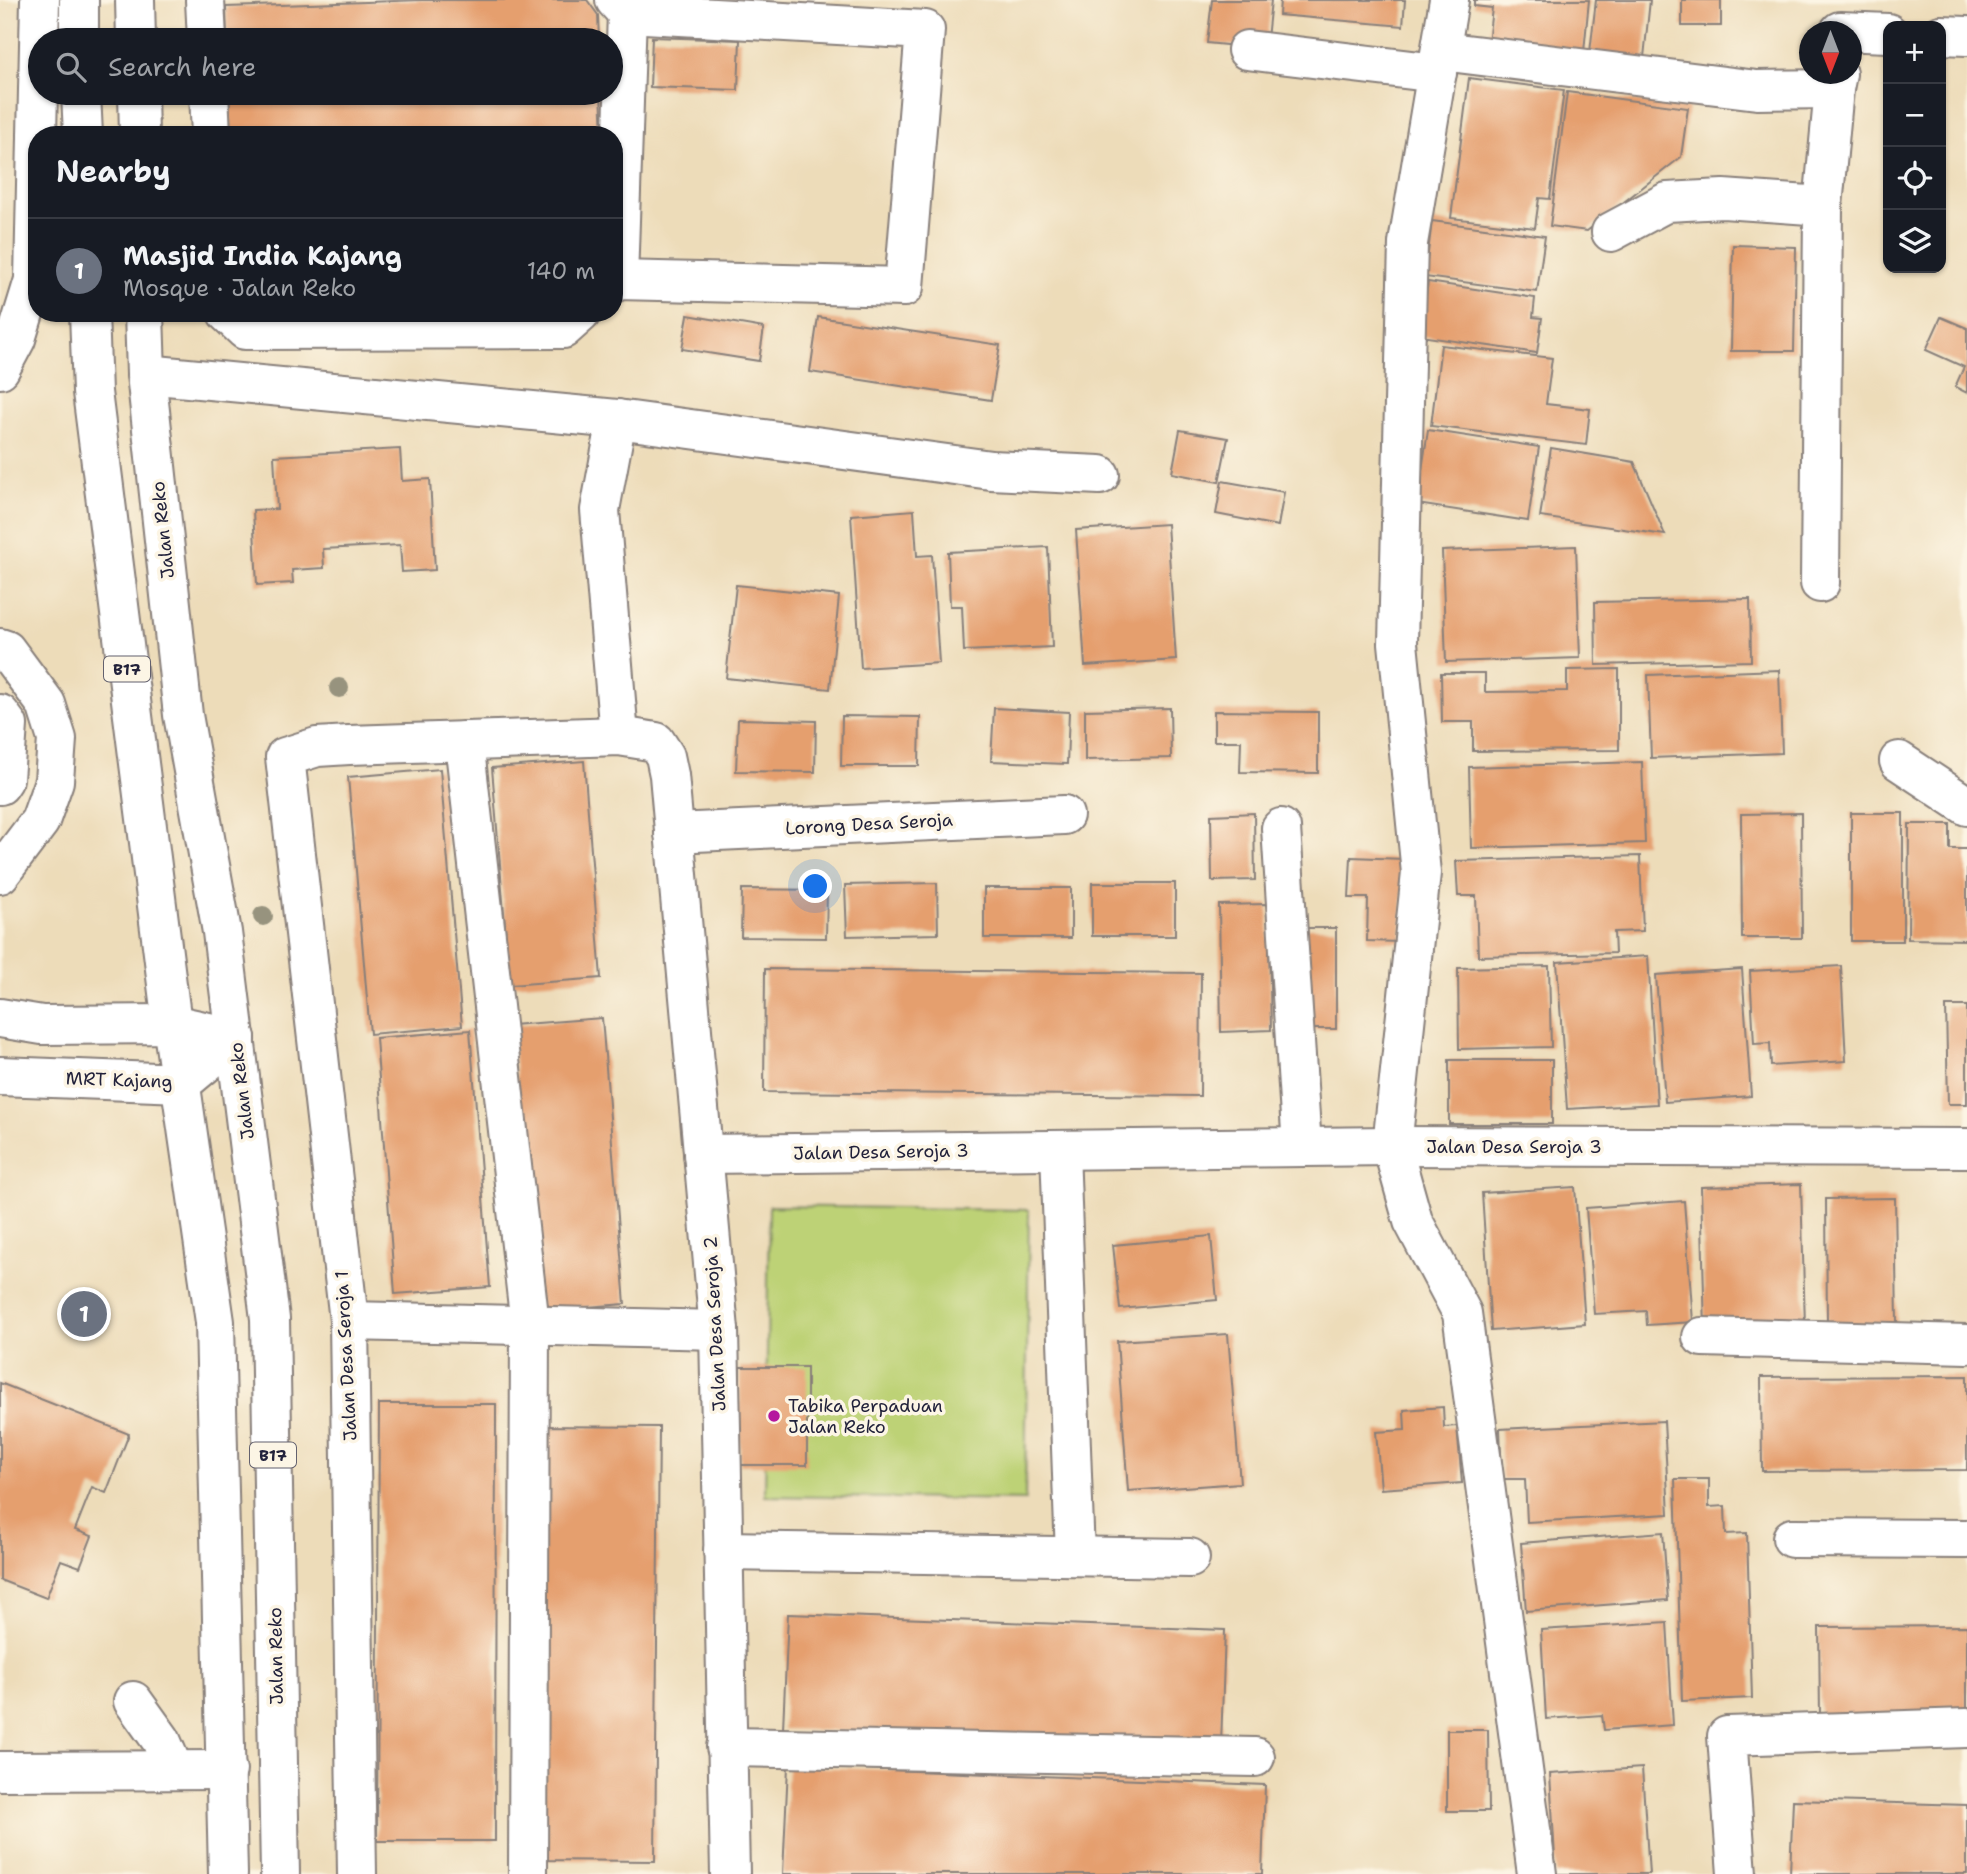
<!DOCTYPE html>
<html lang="en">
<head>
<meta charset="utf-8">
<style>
	:root { --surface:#171b24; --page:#242831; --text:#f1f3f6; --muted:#9ea1a6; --line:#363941; --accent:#8c9099 }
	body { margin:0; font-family:"Shantell Sans",sans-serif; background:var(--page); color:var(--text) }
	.controls { position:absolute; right:21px; top:21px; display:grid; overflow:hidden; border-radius:14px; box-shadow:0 2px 5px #0004 }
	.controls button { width:63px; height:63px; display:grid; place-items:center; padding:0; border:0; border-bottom:2px solid var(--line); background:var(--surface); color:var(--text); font:35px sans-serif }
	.compass { position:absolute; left:1799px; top:21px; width:63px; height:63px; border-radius:50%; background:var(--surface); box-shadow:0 2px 5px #0004; rotate:180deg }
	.you { position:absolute; left:816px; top:887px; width:24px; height:24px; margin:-18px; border:5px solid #fff; border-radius:50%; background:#1a73e8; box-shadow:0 0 0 10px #1a73e833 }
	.badge { display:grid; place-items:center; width:46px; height:46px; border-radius:50%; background:var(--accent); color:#fff; font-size:23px; font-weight:700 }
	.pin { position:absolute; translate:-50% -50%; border:4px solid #fff; box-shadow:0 2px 7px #0006 }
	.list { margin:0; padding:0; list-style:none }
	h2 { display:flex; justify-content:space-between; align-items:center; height:91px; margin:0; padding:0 28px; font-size:30px }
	h2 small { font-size:23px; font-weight:400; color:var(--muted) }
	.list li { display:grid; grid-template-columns:46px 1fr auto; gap:21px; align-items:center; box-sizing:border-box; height:105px; padding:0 28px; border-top:2px solid var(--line) }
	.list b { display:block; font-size:26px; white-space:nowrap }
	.list p { margin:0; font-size:23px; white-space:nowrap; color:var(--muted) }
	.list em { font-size:23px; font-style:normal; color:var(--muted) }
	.icon { flex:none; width:38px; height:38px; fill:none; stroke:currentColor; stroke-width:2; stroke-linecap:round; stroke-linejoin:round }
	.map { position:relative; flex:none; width:1967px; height:1874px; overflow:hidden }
	.search { position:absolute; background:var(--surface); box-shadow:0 2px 5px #0004; left:28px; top:28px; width:595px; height:77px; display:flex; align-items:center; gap:18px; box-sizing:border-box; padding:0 24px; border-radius:38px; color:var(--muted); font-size:26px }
	.panel { position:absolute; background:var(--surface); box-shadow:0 2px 5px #0004; left:28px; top:126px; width:595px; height:196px; border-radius:28px }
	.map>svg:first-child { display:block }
</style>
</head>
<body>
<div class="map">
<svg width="1967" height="1874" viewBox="0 0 1967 1874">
	<rect width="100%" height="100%" fill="#fcf5e5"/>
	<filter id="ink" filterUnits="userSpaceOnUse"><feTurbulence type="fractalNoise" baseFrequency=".0143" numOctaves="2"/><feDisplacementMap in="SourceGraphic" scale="14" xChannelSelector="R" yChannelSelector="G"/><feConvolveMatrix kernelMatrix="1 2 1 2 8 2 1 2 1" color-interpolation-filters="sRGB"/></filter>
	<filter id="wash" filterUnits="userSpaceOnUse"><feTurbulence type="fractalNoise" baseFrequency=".00686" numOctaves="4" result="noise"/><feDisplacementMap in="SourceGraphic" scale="28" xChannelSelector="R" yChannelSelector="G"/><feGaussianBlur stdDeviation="1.57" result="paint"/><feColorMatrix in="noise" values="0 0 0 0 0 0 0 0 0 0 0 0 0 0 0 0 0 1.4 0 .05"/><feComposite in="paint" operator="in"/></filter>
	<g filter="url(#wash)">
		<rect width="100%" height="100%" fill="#eddcb9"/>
		<!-- green -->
		<polygon fill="#bdd276" stroke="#707a58" stroke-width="2" points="769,1206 1029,1210 1025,1500 765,1496"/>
		<g id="blocks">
			<!-- building -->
			<g fill="#e59f6e">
				<polygon points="422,0 587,0 598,15 599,40 227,40 226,7"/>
				<polygon points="1212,0 1271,0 1266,49 1207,43"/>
				<polygon points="1280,0 1405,0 1403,26 1279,15"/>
				<polygon points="1474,0 1589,0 1583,62 1487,52 1492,8 1474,6"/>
				<polygon points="1596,0 1650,0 1643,67 1589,61"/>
				<rect x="1682" y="0" width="39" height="26"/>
				<polygon points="652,37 740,40 738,90 650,87"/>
				<polygon points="1469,78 1564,90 1550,199 1539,198 1535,228 1451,218"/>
				<polygon points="1567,92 1688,108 1681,157 1587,231 1550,226"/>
				<polygon points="229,93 601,93 603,135 231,135"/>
				<polygon points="1432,221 1545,236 1537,292 1425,277"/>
				<polygon points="1733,245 1796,247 1794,351 1731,351"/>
				<polygon points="1428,282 1535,298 1533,317 1542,318 1537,353 1420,336"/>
				<polygon points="688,315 764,328 759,361 682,349"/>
				<polygon points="818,317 1000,345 991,400 810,372"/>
				<polygon points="1941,317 1967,328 1967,393 1955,387 1964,367 1926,350"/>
				<polygon points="1441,345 1552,358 1546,404 1590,409 1586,445 1431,426"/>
				<polygon points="1180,430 1228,438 1219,482 1172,473"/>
				<polygon points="1428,430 1539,447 1528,521 1417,504"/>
				<polygon points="1551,448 1634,462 1665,535 1540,517"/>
				<polygon points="400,449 402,481 430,479 435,570 402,572 400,545 323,549 324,568 292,570 293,583 257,585 253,510 277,509 274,456"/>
				<polygon points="1222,481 1284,492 1278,526 1216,514"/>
				<polygon points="914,510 917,556 932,555 939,663 861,668 851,515"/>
				<polygon points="1167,524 1176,660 1085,666 1076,530"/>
				<polygon points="1576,546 1580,658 1446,662 1442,551"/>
				<polygon points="1048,547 1052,647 964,651 962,606 950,606 948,552"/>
				<polygon points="736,585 839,596 830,689 726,678"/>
				<polygon points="1750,599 1751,661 1596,665 1595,602"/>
				<polygon points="1619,669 1619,750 1473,751 1473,722 1442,722 1441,673 1485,673 1485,692 1567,691 1567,670"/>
				<polygon points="1779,670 1782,753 1651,758 1648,675"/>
				<polygon points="994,708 1069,712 1067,764 991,761"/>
				<polygon points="1170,708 1171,758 1085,760 1085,710"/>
				<polygon points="1214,711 1318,712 1318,773 1240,772 1241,741 1214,741"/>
				<polygon points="842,716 920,717 919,766 841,766"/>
				<polygon points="738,719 816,721 815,772 736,771"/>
				<polygon points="584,761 601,978 510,985 492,768"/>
				<polygon points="1642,762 1645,843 1471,848 1469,767"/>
				<polygon points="440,769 462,1026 370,1034 348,777"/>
				<polygon points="1254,813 1255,880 1212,881 1211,815"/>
				<polygon points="1801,813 1802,938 1742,938 1741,814"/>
				<rect x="1851" y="813" width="52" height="128"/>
				<polygon points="1909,824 1950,824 1950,849 1967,849 1967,940 1908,939"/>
				<polygon points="1640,856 1643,931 1614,932 1615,953 1478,956 1476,896 1458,896 1456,861"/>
				<polygon points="1351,857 1404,859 1401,942 1367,941 1368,898 1349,898"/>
				<polygon points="937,883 938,934 847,936 845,885"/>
				<rect x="1092" y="883" width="83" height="53"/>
				<rect x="984" y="888" width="87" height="50"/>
				<polygon points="742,889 827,890 826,938 741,937"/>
				<polygon points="1268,904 1271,1030 1221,1032 1219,905"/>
				<rect x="1302" y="928" width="34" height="101"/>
				<polygon points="1648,956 1657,1104 1567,1109 1557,962"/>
				<polygon points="1549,966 1551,1047 1459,1049 1458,968"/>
				<polygon points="1841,966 1846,1061 1771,1066 1770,1043 1754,1044 1750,971"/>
				<polygon points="765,969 1201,973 1200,1096 764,1092"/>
				<polygon points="1742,969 1751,1096 1665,1102 1656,975"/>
				<polygon points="1946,1006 1967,1006 1967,1104 1948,1104"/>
				<polygon points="602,1018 625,1304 535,1311 512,1025"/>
				<polygon points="470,1030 490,1287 395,1294 376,1038"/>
				<rect x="1449" y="1060" width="103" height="64"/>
				<polygon points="1801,1184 1805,1326 1705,1330 1701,1187"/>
				<polygon points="1575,1187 1585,1324 1491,1331 1482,1193"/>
				<polygon points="1895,1198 1897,1324 1827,1326 1826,1199"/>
				<polygon points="1684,1201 1693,1322 1647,1325 1646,1311 1594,1314 1586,1208"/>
				<polygon points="1211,1236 1217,1300 1120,1309 1113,1245"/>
				<polygon points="1228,1334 1240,1483 1128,1491 1117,1341"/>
				<rect x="740" y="1367" width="67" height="98"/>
				<polygon points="1967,1376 1967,1470 1762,1471 1761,1377"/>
				<polygon points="0,1383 129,1434 106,1493 92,1487 75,1530 92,1536 80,1567 61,1560 46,1598 0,1580"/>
				<polygon points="379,1404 496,1404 495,1841 377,1841"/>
				<polygon points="1443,1407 1444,1427 1457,1426 1462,1483 1381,1489 1376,1432 1405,1430 1404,1410"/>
				<polygon points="1664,1421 1669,1514 1527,1522 1525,1479 1502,1479 1500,1429"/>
				<polygon points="535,1426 659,1427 655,1861 532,1860"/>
				<polygon points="1675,1479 1709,1479 1709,1507 1725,1506 1726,1534 1747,1533 1752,1698 1682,1701"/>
				<polygon points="1663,1532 1668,1600 1526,1611 1521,1543"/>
				<polygon points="788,1614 1225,1630 1221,1745 783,1729"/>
				<polygon points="1667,1622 1673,1725 1604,1730 1602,1715 1546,1719 1541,1630"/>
				<polygon points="1967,1626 1967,1715 1820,1717 1819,1627"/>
				<polygon points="1447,1730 1488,1730 1489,1811 1447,1811"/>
				<polygon points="788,1766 1265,1785 1262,1874 783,1874"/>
				<polygon points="1642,1768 1649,1874 1556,1874 1550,1774"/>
				<polygon points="1793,1800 1967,1805 1967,1874 1790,1874"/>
			</g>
		</g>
	</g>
	<g filter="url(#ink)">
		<use href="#blocks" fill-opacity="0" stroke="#887f7a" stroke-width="2"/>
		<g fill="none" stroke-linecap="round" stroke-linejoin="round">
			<defs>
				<g id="minor">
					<polyline points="205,0 207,40"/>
					<polyline points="1449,0 1408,243 1398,643 1421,873 1392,1146 1413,1221 1462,1313 1537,1874"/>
					<polyline points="1840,31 1888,33"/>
					<polyline points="1941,35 1967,36"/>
					<polyline points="1247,50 1437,73"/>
					<polyline points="1441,51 1757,90 1834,89 1837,74"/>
					<polyline points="209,93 211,135"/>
					<polyline points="37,135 40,0"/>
					<polyline points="1611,232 1667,202 1723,199 1823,206"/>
					<polyline points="618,280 627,13"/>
					<polyline points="614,283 618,280 904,287 925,30 627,13 615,0"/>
					<polyline points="227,313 245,330 563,329 581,313"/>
					<polyline points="0,369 16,339 34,280 37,137"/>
					<polyline points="146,374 617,419 991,470 1100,475"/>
					<polyline points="617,419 600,510 619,736"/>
					<polyline points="1820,583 1823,206 1834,89"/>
					<polyline points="0,648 6,650 46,704 57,739 54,781 40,821 0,874"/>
					<polyline points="0,714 8,725 4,779 0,785"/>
					<polyline points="464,741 530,1325 528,1874"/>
					<polyline points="1899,761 1967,806"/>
					<polyline points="1281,828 1302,1147"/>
					<polyline points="674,833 1064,815"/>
					<polyline points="0,1018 42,1025 172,1024 236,1038"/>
					<polyline points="0,1076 182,1083 236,1038"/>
					<polyline points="1060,1150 1075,1556"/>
					<polyline points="703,1154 1392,1146 1967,1148"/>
					<polyline points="349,1321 719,1330"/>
					<polyline points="1702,1337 1967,1344"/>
					<polyline points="1792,1538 1967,1539"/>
					<polyline points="723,1551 1190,1558"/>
					<polyline points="133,1701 161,1740 174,1770"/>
					<polyline points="726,1747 1255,1757"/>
					<polyline points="0,1771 227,1770"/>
					<polyline points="357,1874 349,1321 285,757 317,747 349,745 619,736 656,742 665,756 669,775 719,1330 730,1874"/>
					<polyline points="1737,1874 1727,1736 1967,1728"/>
				</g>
				<g id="major">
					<polyline points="79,0 79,40"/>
					<polyline points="135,0 136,40"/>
					<polyline points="81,93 83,135"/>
					<polyline points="138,93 139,135"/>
					<polyline points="89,313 92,392 172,1024 215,1322 228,1874"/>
					<polyline points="144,313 146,374 183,715 222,932 270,1319 280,1874"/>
				</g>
			</defs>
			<!-- minor casing -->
			<use href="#minor" stroke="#887f7a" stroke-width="42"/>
			<!-- major casing -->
			<use href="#major" stroke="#887f7a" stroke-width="42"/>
			<!-- minor -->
			<use href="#minor" stroke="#fff" stroke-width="38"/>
			<!-- major -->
			<use href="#major" stroke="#fff" stroke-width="38"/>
		</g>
		<!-- trees -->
		<g fill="#97937e">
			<circle cx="339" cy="688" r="10"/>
			<circle cx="263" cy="916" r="10"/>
		</g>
	</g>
	<!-- markers -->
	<circle fill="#b5179e" stroke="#fcf5e5" stroke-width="2.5" cx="774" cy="1416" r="7"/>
	<g text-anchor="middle" stroke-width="7" stroke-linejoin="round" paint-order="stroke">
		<!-- shield labels -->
		<g fill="#fcf5e5" stroke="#63616e" stroke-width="2">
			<rect x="104" y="656.5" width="46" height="25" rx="5"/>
			<rect x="250" y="1442.5" width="46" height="25" rx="5"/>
		</g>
		<g font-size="16" font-weight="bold" fill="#22223b">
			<text x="127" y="675">B17</text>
			<text x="273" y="1461">B17</text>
		</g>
		<!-- street labels -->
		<g font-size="18" fill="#22223b" stroke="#fcf5e5">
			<text transform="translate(163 530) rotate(-96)" y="6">Jalan Reko</text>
			<text transform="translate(869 824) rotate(-3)" y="6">Lorong Desa Seroja</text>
			<text transform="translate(119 1080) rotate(2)" y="6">MRT Kajang</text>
			<text transform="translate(242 1091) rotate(-97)" y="6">Jalan Reko</text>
			<text x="1514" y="1153">Jalan Desa Seroja 3</text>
			<text transform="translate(881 1152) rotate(-1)" y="6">Jalan Desa Seroja 3</text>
			<text transform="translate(715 1324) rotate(-93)" y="6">Jalan Desa Seroja 2</text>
			<text transform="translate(346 1356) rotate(-93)" y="6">Jalan Desa Seroja 1</text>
			<text transform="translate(276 1656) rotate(-91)" y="6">Jalan Reko</text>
		</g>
		<!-- poi labels -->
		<g font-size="18" fill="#22223b" stroke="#fcf5e5" text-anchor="start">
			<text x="788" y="1412">Tabika Perpaduan<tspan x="788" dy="21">Jalan Reko</tspan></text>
		</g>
	</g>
</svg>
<div class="controls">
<button>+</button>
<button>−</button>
<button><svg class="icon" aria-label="locate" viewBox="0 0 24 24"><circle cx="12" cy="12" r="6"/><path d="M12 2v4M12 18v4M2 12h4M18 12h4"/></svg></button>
<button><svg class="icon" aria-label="layers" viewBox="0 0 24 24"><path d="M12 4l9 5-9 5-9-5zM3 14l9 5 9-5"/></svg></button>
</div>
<svg class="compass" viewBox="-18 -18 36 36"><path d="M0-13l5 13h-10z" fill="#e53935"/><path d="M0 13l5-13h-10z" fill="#9ea1a6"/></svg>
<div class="you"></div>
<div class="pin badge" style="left:84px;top:1314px;background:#6b7280">1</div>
<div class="search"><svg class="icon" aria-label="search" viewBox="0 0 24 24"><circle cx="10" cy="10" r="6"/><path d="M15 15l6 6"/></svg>Search here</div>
<section class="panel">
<h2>Nearby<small></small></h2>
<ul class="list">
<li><span class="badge" style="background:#6b7280">1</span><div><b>Masjid India Kajang</b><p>Mosque · Jalan Reko</p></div><em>140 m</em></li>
</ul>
</section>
</div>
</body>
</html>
